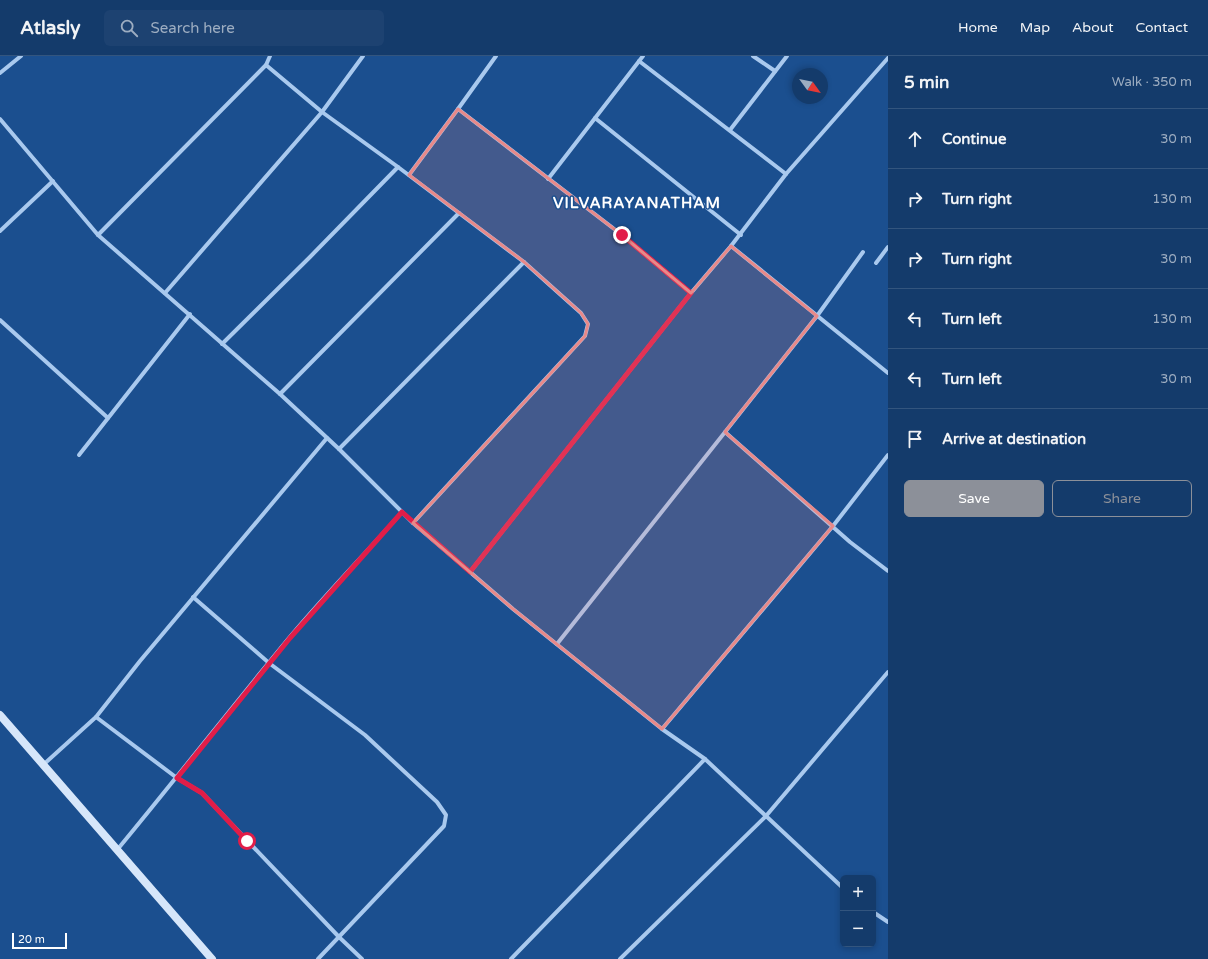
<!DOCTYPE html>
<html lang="en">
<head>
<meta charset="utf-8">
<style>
	:root { --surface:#143b6b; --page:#1d4271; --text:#f1f3f6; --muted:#9dadc1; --line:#33557e; --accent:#8c9099 }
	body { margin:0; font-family:"Varela Round",sans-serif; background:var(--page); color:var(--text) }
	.controls { position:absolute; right:12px; bottom:12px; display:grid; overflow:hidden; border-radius:6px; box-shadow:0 2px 6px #0003 }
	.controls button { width:36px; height:36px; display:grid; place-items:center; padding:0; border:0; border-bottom:1px solid var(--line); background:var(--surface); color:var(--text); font:20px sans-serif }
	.compass { position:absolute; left:792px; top:12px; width:36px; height:36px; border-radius:50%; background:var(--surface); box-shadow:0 2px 6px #0003; rotate:123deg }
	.scale { position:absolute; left:12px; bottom:10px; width:55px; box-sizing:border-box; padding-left:4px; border:2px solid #fff; border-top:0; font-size:11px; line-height:14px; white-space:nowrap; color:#fff; -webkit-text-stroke:3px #1b4f8f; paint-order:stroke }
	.stop { position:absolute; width:12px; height:12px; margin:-9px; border:3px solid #e11d48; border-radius:50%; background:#fff }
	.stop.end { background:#e11d48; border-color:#fff; box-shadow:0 1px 4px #0008 }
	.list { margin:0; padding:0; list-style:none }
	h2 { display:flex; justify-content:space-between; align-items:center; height:52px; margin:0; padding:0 16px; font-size:17px }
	h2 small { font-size:13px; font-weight:400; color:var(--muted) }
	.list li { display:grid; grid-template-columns:26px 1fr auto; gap:12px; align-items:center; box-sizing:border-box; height:60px; padding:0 16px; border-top:1px solid var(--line) }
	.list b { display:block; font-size:15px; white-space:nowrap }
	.list em { font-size:13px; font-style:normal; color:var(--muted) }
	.actions { display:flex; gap:8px; padding:12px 16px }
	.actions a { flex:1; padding:9px 0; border:1px solid var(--accent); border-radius:6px; text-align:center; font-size:14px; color:var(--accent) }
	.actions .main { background:var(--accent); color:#fff }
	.icon { flex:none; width:22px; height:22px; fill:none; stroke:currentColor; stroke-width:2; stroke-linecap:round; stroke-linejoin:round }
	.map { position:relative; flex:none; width:888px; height:903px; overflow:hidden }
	header { display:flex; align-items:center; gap:24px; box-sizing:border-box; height:56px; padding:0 20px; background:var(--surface); border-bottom:1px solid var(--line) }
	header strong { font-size:19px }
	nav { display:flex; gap:22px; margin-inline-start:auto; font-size:14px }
	.search { width:280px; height:36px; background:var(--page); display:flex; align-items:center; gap:10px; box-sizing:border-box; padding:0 14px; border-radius:6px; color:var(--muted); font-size:15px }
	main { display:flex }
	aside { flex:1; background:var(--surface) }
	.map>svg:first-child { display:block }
</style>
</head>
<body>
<header>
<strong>Atlasly</strong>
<div class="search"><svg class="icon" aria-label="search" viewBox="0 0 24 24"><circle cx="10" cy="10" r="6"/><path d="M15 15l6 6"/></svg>Search here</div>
<nav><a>Home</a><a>Map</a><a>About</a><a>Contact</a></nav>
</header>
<main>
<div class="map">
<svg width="888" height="903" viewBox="0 0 888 903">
	<rect width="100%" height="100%" fill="#1b4f8f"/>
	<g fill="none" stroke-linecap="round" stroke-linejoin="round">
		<!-- street -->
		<g stroke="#a9c9ee" stroke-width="4">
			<polyline points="753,0 775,15"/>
			<polyline points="639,5 786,118"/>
			<polyline points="266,9 322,56 398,111 524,206 581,257 588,268 585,280 413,467"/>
			<polyline points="0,17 21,0"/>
			<polyline points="458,53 496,0"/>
			<polyline points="595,62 741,179"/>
			<polyline points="0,63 98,179 280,338 339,393 413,467 513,553 662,673 705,703 843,832"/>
			<polyline points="730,74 787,0"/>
			<polyline points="409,119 458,53 622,179 691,237"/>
			<polyline points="548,123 643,0"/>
			<polyline points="0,175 53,125"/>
			<polyline points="98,179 266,9 270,0"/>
			<polyline points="731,190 786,118 888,2"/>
			<polyline points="876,207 888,191"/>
			<polyline points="165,237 322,56 363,0"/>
			<polyline points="0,264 108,362"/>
			<polyline points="222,288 310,201 398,111"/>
			<polyline points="280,338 459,157"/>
			<polyline points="725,376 850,486 888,515"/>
			<polyline points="339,393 524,206"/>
			<polyline points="79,399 190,258"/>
			<polyline points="470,516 691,237 731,190 888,317"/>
			<polyline points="193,541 269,607 365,679 437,746 446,759 444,770 318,903"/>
			<polyline points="557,588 817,260 863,196"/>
			<polyline points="96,661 177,722 202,737 339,881 362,903"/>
			<polyline points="662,673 833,470 888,399"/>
			<polyline points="43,709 96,661 140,605 327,382"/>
			<path d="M 117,794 C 175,724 231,652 289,582 C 325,539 365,498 402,456"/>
			<polyline points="873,856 888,866"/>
			<polyline points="511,903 705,703"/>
			<polyline points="620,903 766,760 888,616"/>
		</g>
		<!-- secondary -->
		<polyline stroke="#d6e6fa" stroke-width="8" points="0,659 212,903"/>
	</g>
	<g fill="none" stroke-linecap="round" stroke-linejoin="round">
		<!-- route -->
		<polyline stroke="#e11d48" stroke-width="5" points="247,785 202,737 177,722 290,582 402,456 470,516 691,237 622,179"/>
	</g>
	<!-- marked area -->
	<path fill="#e88989" fill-opacity="0.2" stroke="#e88989" stroke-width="3" stroke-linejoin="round" d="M 458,53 L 622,179 L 691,237 L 731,190 L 817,260 L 725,376 L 833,470 L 662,673 L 513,553 L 413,467 L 585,280 L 588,268 L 581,257 L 524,206 L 409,119 Z"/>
	<g text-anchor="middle" stroke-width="3" stroke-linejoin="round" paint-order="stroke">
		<!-- district labels -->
		<g font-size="15" font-weight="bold" letter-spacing="1" fill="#fff" stroke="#1b4f8f">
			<text x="637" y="152">VILVARAYANATHAM</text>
		</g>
	</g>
</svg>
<div class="controls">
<button>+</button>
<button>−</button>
</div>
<svg class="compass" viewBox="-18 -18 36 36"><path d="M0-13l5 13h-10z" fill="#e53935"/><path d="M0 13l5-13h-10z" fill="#9dadc1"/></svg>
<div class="scale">20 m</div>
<div class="stop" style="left:247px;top:785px"></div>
<div class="stop end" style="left:622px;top:179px"></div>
</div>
<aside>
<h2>5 min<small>Walk · 350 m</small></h2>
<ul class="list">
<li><svg class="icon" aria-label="ahead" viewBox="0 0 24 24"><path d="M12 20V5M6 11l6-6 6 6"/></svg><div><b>Continue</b></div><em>30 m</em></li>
<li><svg class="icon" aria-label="right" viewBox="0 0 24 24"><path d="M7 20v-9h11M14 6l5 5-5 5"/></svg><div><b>Turn right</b></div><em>130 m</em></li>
<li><svg class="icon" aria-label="right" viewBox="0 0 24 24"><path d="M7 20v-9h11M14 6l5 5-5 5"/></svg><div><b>Turn right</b></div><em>30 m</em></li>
<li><svg class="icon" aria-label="left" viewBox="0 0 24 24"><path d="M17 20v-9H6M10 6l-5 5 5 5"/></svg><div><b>Turn left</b></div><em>130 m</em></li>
<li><svg class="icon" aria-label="left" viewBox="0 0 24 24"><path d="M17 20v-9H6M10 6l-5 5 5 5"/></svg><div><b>Turn left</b></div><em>30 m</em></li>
<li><svg class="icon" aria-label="arrive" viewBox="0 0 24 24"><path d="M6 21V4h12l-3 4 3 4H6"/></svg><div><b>Arrive at destination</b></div></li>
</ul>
<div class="actions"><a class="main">Save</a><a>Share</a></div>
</aside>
</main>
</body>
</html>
